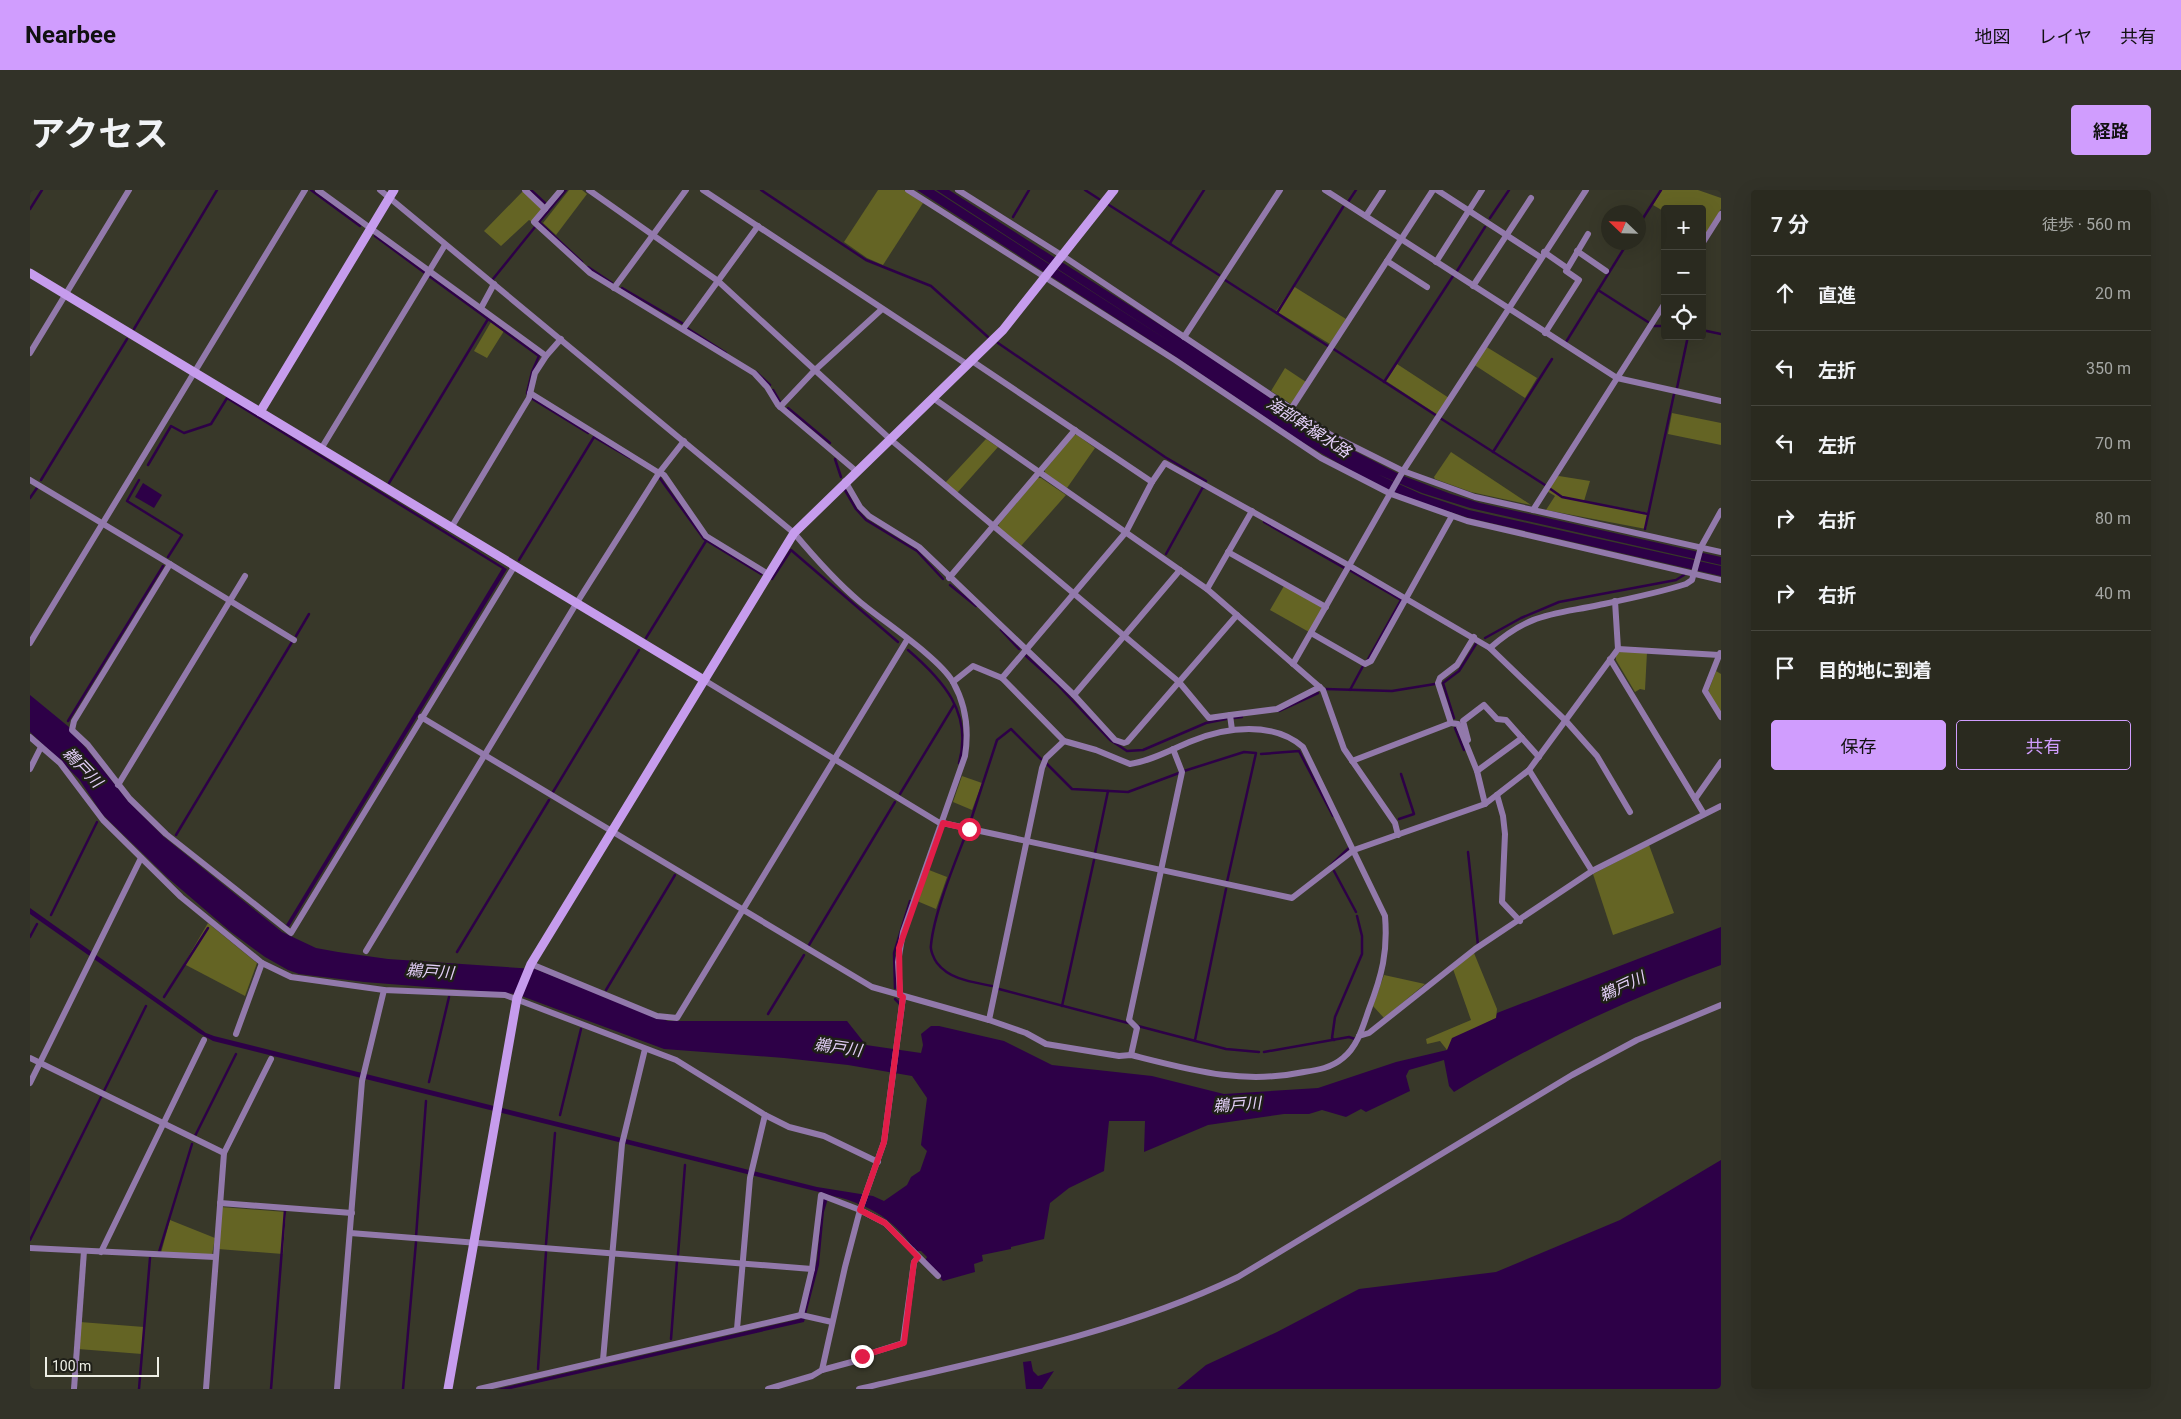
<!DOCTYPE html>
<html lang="ja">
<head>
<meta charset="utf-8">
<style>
	:root { --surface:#2a2a1f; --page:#323228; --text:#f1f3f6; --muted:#a5a7a4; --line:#46463d; --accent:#d09dfe }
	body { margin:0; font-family:Roboto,"Noto Sans JP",sans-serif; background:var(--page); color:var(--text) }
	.controls { position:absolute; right:15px; top:15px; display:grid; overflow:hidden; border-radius:5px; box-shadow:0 5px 20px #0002 }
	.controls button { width:45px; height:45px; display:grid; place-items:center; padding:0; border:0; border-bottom:1px solid var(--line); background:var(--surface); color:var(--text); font:25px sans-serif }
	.compass { position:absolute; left:1571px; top:15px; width:45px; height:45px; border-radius:50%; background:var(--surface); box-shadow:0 5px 20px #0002; rotate:293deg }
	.scale { position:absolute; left:15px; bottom:12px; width:114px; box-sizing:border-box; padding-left:5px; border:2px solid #eff0e6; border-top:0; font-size:14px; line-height:18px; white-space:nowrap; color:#eff0e6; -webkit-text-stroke:4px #1f1f18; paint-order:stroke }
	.stop { position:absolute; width:15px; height:15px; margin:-11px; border:4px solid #e11d48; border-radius:50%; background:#fff }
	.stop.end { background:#e11d48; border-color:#fff; box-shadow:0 1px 5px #0008 }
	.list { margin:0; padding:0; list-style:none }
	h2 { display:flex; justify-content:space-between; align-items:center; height:65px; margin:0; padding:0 20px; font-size:21px }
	h2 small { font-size:16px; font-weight:400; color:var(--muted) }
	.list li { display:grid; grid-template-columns:32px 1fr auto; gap:15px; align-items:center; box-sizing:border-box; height:75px; padding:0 20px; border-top:1px solid var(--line) }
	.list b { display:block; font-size:19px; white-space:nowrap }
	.list em { font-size:16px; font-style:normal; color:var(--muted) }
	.actions { display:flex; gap:10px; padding:15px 20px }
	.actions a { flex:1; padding:11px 0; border:1px solid var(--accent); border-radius:5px; text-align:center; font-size:18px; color:var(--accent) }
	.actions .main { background:var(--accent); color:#111 }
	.icon { flex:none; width:28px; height:28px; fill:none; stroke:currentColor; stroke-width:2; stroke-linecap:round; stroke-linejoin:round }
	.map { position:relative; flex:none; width:1691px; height:1199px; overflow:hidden; border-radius:5px }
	header { display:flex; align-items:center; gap:30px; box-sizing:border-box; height:70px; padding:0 25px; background:var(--accent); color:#111 }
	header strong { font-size:24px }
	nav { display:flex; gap:28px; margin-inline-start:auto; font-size:18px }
	.intro { display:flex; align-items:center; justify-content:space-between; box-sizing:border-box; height:120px; padding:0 30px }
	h1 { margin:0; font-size:35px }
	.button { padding:12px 22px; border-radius:5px; background:var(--accent); color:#111; font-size:18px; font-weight:700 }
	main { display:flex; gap:30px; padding:0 30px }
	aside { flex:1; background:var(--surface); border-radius:5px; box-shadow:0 5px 20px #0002 }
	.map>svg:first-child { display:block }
</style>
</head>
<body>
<header>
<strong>Nearbee</strong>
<nav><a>地図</a><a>レイヤ</a><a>共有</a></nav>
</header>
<div class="intro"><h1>アクセス</h1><a class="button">経路</a></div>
<main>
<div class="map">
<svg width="1691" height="1199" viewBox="0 0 1691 1199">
	<rect width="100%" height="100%" fill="#383829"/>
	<!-- green -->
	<g fill="#646424">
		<polygon points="539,0 552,0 557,4 526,45 513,33"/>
		<polygon points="848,0 874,0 893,13 853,75 837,68 814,52"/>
		<polygon points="1632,0 1668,0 1691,8 1691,19 1673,48 1672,19 1635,19 1635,22 1623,15"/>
		<polygon points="493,1 512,20 502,32 499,30 471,56 454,41"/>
		<polygon points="1263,96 1316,129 1300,154 1246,121"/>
		<polygon points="461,132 474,141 457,168 444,161"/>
		<polygon points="1455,156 1507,188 1495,208 1443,174"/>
		<polygon points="1367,174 1419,208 1408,225 1356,191"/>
		<polygon points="1255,178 1276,192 1261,214 1241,201"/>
		<polygon points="1642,223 1691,233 1691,255 1638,244"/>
		<polygon points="1044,245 1047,245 1065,258 1037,298 1015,283 1015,280"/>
		<polygon points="956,249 968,257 927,303 915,293"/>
		<polygon points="1421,262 1501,315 1441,302 1405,289 1404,287"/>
		<polygon points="1529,286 1560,291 1554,311 1619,323 1616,339 1516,320 1525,306 1515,300 1525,287"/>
		<polygon points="1007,288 1011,288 1036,305 991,356 968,338 969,334"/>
		<polygon points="1254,396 1291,416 1292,420 1279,442 1240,420"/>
		<polygon points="1590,461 1617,462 1615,500 1610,499 1605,502 1586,470 1586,465"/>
		<polygon points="1686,481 1691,484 1691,523 1678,502"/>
		<polygon points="932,586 952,593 942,620 923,612"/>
		<polygon points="1619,655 1644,723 1583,745 1563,684"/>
		<polygon points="899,680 917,687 906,719 887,711"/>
		<polygon points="178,733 227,773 215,806 154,774"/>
		<polygon points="1444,763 1467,819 1466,828 1445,839 1417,860 1410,851 1397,854 1396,849 1441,830 1423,779"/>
		<polygon points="1354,785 1395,794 1354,828 1343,816"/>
		<polygon points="191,1017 256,1022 253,1064 188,1059"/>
		<polygon points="140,1030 185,1048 182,1065 131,1063"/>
		<polygon points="50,1132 114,1137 112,1164 48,1159"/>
	</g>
	<!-- water -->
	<g fill="#2d0047">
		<polygon points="887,0 904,0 1148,157 906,0 919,0 1157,152 1301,249 1371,285 1421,304 1450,313 1691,367 1691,375 1440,318 1392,303 1347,284 1391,304 1439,320 1691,376 1691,386 1439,328 1380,309 1337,290 1272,252 1146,167"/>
		<polygon points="113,293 132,305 124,318 105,307"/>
		<polygon points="473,377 477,379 259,737 256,735"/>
		<path d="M 0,505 L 39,537 L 98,611 L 134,647 L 252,742 L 286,758 L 308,762 L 358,769 L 505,779 L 638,831 L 817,831 L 836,855 L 891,863 L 893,855 L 891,844 L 901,836 L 909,836 L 974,851 L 1022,875 L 1122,886 L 1194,904 L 1288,898 L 1366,872 L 1417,860 L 1422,848 L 1466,828 L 1467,823 L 1691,737 L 1691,775 C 1597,809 1509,851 1424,902 L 1419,896 L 1414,870 L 1379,880 L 1376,886 L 1380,901 L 1336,922 L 1331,919 L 1316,927 L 1292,920 L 1279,924 L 1254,924 L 1178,935 L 1114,962 L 1115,931 L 1079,931 L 1074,981 L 1039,998 L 1020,1013 L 1014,1049 L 981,1057 L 981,1059 L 952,1065 L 953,1071 L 944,1074 L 945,1082 L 913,1091 L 895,1071 L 897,1067 L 891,1061 L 887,1061 L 884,1057 L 883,1058 C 863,1027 833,1012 799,1005 L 794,1022 L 789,1075 L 774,1132 L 481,1199 L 467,1199 L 770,1129 L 787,1070 L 793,1003 L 183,851 L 169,843 L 0,724 L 0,718 L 176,843 L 184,846 L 787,997 L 843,1006 L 854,1011 L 877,995 L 881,987 L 890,981 L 897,961 L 891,955 L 897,908 L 882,886 L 818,875 L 754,868 L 634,859 L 486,804 L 334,792 L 269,784 L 258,780 L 235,767 L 201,742 L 138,688 L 72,624 L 49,589 L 0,542 Z"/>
		<polygon points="1691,970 1691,1199 1147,1199 1176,1175 1247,1142 1329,1099 1466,1082 1590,1030"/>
		<polygon points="1001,1171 1003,1181 1008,1186 1024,1181 1012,1199 996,1199 993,1172"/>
	</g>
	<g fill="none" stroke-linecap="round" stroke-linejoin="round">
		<!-- stream -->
		<g stroke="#2d0047" stroke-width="2.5">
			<polyline points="281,0 330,36"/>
			<polyline points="501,0 515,13"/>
			<polyline points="731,0 836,70 901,96 958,147"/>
			<polyline points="1055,0 1069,9"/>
			<polyline points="1318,12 1326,0"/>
			<polyline points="1079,15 1189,85"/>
			<polyline points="0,19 12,0"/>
			<polyline points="983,27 999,0"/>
			<polyline points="1460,28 1479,0"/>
			<polyline points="510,31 536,0"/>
			<polyline points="509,32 552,72"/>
			<polyline points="1608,36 1631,0"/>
			<polyline points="345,46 395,83"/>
			<polyline points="1140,53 1174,0"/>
			<polyline points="558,77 582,93"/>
			<polyline points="1427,81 1455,37"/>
			<polyline points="399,86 509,166 502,182 497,203 498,205"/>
			<polyline points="463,89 505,37"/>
			<polyline points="1195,90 1298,156"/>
			<polyline points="592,98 652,133"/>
			<polyline points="1568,100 1618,132"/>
			<polyline points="1247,123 1313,17"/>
			<polyline points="1624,136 1635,136"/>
			<polyline points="657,138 696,163"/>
			<polyline points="104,139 187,0"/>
			<polyline points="1672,140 1691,144"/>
			<polyline points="1536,152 1598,52"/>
			<polyline points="968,153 1135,267 1176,291"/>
			<polyline points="1302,158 1407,226"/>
			<polyline points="726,182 740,195"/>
			<polyline points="1354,192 1423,86"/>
			<polyline points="1647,198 1658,146"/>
			<polyline points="743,200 750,212"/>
			<polyline points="501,208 558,243"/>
			<polyline points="758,218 800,253"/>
			<polyline points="1410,228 1515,295"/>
			<polyline points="1463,262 1522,169"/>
			<polyline points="805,269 811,287"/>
			<polyline points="118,275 141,236 154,243 181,234 197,208 473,378"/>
			<polyline points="629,287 674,349 731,384"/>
			<polyline points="11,290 97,149"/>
			<polyline points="109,290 97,311 152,345 138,367"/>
			<polyline points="359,293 458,129"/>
			<polyline points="1519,298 1532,307 1618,324"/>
			<polyline points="815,300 826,319 836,330 887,361 913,389"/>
			<polyline points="0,308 7,298"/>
			<polyline points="1234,332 1316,379"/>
			<polyline points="1615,339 1644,204"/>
			<polyline points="1136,364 1173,297 1175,298"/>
			<polyline points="489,370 564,247 600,268"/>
			<polyline points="1321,381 1371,410 1337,471"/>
			<polyline points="742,389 761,360 868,452"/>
			<polyline points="920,395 946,416"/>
			<polyline points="971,440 989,459"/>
			<polyline points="266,446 279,424"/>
			<polyline points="616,448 676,351"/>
			<polyline points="1455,448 1491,428 1529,412 1646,390 1654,385"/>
			<path d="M 878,460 C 913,490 943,523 929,573"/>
			<polyline points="995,465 1026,493 1080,550 1097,561 1113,560 1176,533 1196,529"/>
			<polyline points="1295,499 1362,501 1405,494"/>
			<polyline points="1320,500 1333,476"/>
			<polyline points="1249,521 1288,503"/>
			<polyline points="1204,528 1212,527"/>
			<polyline points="1424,528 1413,493 1429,481 1446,454"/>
			<polyline points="38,531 133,376"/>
			<polyline points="1425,538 1434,560"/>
			<polyline points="1231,564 1269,561 1303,626"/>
			<polyline points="1016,573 1042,599 1098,602 1149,583"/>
			<polyline points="1154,581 1214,562 1226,563 1197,692"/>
			<polyline points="523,602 609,460"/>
			<polyline points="870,604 924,515"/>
			<polyline points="1369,629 1384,624 1371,584"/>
			<polyline points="939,636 967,550 981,539 1011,569"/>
			<path d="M 936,644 C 924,675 904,723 901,755 C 900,760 904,769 907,773 C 920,790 943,792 962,796"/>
			<polyline points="146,645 262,452"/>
			<polyline points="1438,662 1448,755"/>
			<polyline points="1065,663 1078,601"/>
			<polyline points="1301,675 1320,657"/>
			<polyline points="1304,681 1326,722"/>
			<polyline points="21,725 67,632"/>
			<polyline points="0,747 7,734"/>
			<polyline points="779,755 865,612"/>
			<polyline points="427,762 519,610"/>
			<polyline points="865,798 864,763 880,711"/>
			<polyline points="969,799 1098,833"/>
			<polyline points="576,800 645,685"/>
			<polyline points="134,807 178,738"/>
			<polyline points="865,809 869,813"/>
			<polyline points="1032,816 1064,670"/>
			<polyline points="738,824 774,765"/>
			<polyline points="1108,836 1196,859 1229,862"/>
			<polyline points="1165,850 1196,699"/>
			<polyline points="1304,850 1302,848 1305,827 1332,764 1332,746 1327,726"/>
			<polyline points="1234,862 1319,847 1325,849"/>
			<polyline points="399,892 419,807"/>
			<polyline points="74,901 116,816"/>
			<polyline points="530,925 551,839"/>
			<polyline points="165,946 206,864"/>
			<polyline points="386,1047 396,911"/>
			<polyline points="0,1050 71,907"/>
			<polyline points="516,1054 525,943"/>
			<polyline points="129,1062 162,954"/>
			<polyline points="648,1065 655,975"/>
			<polyline points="641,1149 647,1071"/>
			<polyline points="508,1179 516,1062"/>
			<polyline points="109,1199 120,1068"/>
			<polyline points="241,1199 255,1020"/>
			<polyline points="373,1199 386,1052"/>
		</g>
		<!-- street -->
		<g stroke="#9279ab" stroke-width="6">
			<polyline points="288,0 516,166"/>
			<path d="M 350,0 L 764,343 C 784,367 805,391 830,412 C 854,432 908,467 923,492 C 936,515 939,541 935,566 L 873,742 L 868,772 L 870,805"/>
			<polyline points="495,0 515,19"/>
			<polyline points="531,0 504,32 560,83 724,183 737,197 748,215 826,281"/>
			<polyline points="559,0 688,91 860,249 1149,492 1179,528 1200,525 1202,540"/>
			<polyline points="673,0 938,175"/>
			<polyline points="878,0 1145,170 1291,268 1361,304 1437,331 1691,390"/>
			<polyline points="928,0 1033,66 1301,245 1373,281 1445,307 1691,362"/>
			<polyline points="1295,0 1587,188 1691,211"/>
			<polyline points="1407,0 1510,67"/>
			<polyline points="1336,26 1353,0"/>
			<polyline points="1672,54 1691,24"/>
			<polyline points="1547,61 1576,81"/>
			<polyline points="1514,62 1537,78"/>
			<polyline points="1357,71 1397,97"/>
			<polyline points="1406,72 1452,0"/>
			<polyline points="1443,96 1501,8"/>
			<polyline points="584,98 656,0"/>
			<polyline points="451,118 464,94"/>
			<polyline points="653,139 728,36"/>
			<polyline points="1515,143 1549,90 1536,81 1558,44"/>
			<polyline points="1154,147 1250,0"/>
			<polyline points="0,163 99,0"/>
			<polyline points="942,171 1122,292"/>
			<polyline points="500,203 629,283"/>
			<polyline points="903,208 1177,399 1293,500 1314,559 1365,633 1368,645"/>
			<polyline points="750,217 784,181 851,120"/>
			<polyline points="1261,219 1403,0"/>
			<polyline points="291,259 415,55"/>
			<polyline points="629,282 634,285 676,346 738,384"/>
			<polyline points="0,290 140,374 44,531 42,540 58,555 100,609 136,644 261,743 484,377"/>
			<polyline points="815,291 830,317 839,326 889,357 1044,505 1085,550 1094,553 1097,552 1207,425"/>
			<polyline points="1503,320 1635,113"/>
			<polyline points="421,338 499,208 505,183 516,166 531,149"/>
			<polyline points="1198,362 1296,417"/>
			<polyline points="140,374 264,450"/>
			<polyline points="919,388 1045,240"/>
			<polyline points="1177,399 1222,321"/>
			<polyline points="1281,443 1335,474 1341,471 1422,326"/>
			<polyline points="1444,447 1427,475 1410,488 1408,493 1421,533 1428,534 1447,581 1455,614"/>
			<polyline points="0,453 275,0"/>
			<polyline points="1460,458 1536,531 1567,566 1600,622"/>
			<polyline points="1588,459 1689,465"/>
			<polyline points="1690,463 1675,501 1691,527"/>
			<polyline points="1580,469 1674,624"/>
			<polyline points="1263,474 1373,281 1556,0"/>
			<path d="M 972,488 L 1096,342 L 1122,292 L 1135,273 L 1320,376 L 1460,458 C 1500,423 1521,425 1569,415 C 1598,409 1628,403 1656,394 L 1662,390 L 1671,357 L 1691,321"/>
			<polyline points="674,490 908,632 1262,708 1324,660 1455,614 1499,580 1588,459 1585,411"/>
			<polyline points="1044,505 1150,380"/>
			<polyline points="1200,525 1247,519 1290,497"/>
			<path d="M 391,527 L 842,797 L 959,830 L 996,843 L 1016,854 L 1089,866 L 1101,865 C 1161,880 1212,895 1274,882 C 1288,880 1301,878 1313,868 C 1328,856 1333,836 1339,819 C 1352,785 1358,762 1355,726 L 1273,557 C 1243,531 1196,537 1162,551 C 1142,559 1121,571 1100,574 L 1066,560 L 1034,551 L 972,488 L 943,476 L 923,492"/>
			<polyline points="0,547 30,573 73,630 151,707 232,773 261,787 354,800 475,805 646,870 735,925 759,937 794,946 848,972"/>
			<polyline points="1438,550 1433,531 1454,515 1467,529 1476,530 1509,567"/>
			<polyline points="1322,571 1421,533"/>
			<polyline points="0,579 11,557"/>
			<polyline points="1499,580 1562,681"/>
			<polyline points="1447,581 1492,548"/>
			<polyline points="88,595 215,386"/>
			<polyline points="1467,605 1473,626 1475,644 1472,712 1490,731"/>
			<polyline points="1665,609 1691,572"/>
			<polyline points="336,761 546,414 629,283 654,251"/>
			<polyline points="501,774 627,826 647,828 877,450"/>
			<polyline points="959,830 1012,578 1016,568 1034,551"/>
			<polyline points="206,844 232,773"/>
			<polyline points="1329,846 1339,843 1445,759 1562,681 1691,616"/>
			<polyline points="1101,865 1107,838 1099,830 1152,582 1143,559"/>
			<polyline points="0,868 194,963"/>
			<polyline points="0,893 111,668"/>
			<polyline points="190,1013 322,1023"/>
			<polyline points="320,1043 782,1079"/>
			<polyline points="0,1058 185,1067"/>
			<polyline points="71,1062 174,850"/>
			<polyline points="771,1125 782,1079 791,1005 830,1020 855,1033 908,1086"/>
			<polyline points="707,1139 720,988 735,925"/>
			<polyline points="573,1170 592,954 615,859"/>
			<polyline points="792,1180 815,1077 830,1020 854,952 873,807"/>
			<polyline points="44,1199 54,1061"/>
			<polyline points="176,1199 194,963 241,869"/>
			<polyline points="307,1199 332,891 354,800"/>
			<polyline points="449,1199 771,1125 802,1132"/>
			<polyline points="738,1199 782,1186 792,1180 829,1170 832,1166 873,1153 884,1072 888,1067"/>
			<path d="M 829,1199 C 954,1170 1093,1143 1208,1087 L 1542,885 L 1607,850 L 1691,815"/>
		</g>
		<!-- secondary -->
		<g stroke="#c69ced" stroke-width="9">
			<polyline points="0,83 674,490"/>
			<polyline points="230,222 364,0"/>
			<polyline points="418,1199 487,808 501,774 764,343 973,140 1084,0"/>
		</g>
	</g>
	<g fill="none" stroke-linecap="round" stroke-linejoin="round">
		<!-- route -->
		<polyline stroke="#e11d48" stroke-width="6" points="832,1166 874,1153 884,1072 888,1067 855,1033 830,1020 854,952 873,807 870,805 869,758 913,633 939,639"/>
	</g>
	<g text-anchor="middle" stroke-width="5" stroke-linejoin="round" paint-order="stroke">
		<!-- water labels -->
		<g font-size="16" font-style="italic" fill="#e4d0f9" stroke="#1f1f18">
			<text transform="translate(1279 237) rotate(33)" y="6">海部幹線水路</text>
			<text transform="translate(53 577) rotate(46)" y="6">鵜戸川</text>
			<text transform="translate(400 781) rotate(4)" y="6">鵜戸川</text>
			<text transform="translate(1592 796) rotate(-25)" y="6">鵜戸川</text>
			<text transform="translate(808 857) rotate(8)" y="6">鵜戸川</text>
			<text transform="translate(1207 914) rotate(-4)" y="6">鵜戸川</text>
		</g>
	</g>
</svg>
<div class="controls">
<button>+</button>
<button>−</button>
<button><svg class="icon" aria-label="locate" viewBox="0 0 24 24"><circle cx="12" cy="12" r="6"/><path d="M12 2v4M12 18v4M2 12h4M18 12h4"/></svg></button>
</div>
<svg class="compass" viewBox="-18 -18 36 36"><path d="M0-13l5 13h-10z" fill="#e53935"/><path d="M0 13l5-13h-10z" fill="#a5a7a4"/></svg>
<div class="scale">100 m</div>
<div class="stop" style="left:939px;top:639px"></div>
<div class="stop end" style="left:832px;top:1166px"></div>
</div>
<aside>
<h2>7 分<small>徒歩 · 560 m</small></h2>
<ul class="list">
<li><svg class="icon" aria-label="ahead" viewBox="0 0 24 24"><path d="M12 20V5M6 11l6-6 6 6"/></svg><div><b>直進</b></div><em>20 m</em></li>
<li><svg class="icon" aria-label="left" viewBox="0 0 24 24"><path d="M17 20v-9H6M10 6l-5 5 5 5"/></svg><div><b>左折</b></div><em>350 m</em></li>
<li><svg class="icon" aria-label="left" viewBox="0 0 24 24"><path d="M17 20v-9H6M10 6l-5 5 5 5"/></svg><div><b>左折</b></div><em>70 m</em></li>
<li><svg class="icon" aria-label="right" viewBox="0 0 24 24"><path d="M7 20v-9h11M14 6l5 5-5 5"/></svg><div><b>右折</b></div><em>80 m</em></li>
<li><svg class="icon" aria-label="right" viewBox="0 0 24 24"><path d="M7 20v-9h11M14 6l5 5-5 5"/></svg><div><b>右折</b></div><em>40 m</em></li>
<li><svg class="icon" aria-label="arrive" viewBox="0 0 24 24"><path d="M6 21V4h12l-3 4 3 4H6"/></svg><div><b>目的地に到着</b></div></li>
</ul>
<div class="actions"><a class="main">保存</a><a>共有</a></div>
</aside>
</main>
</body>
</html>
